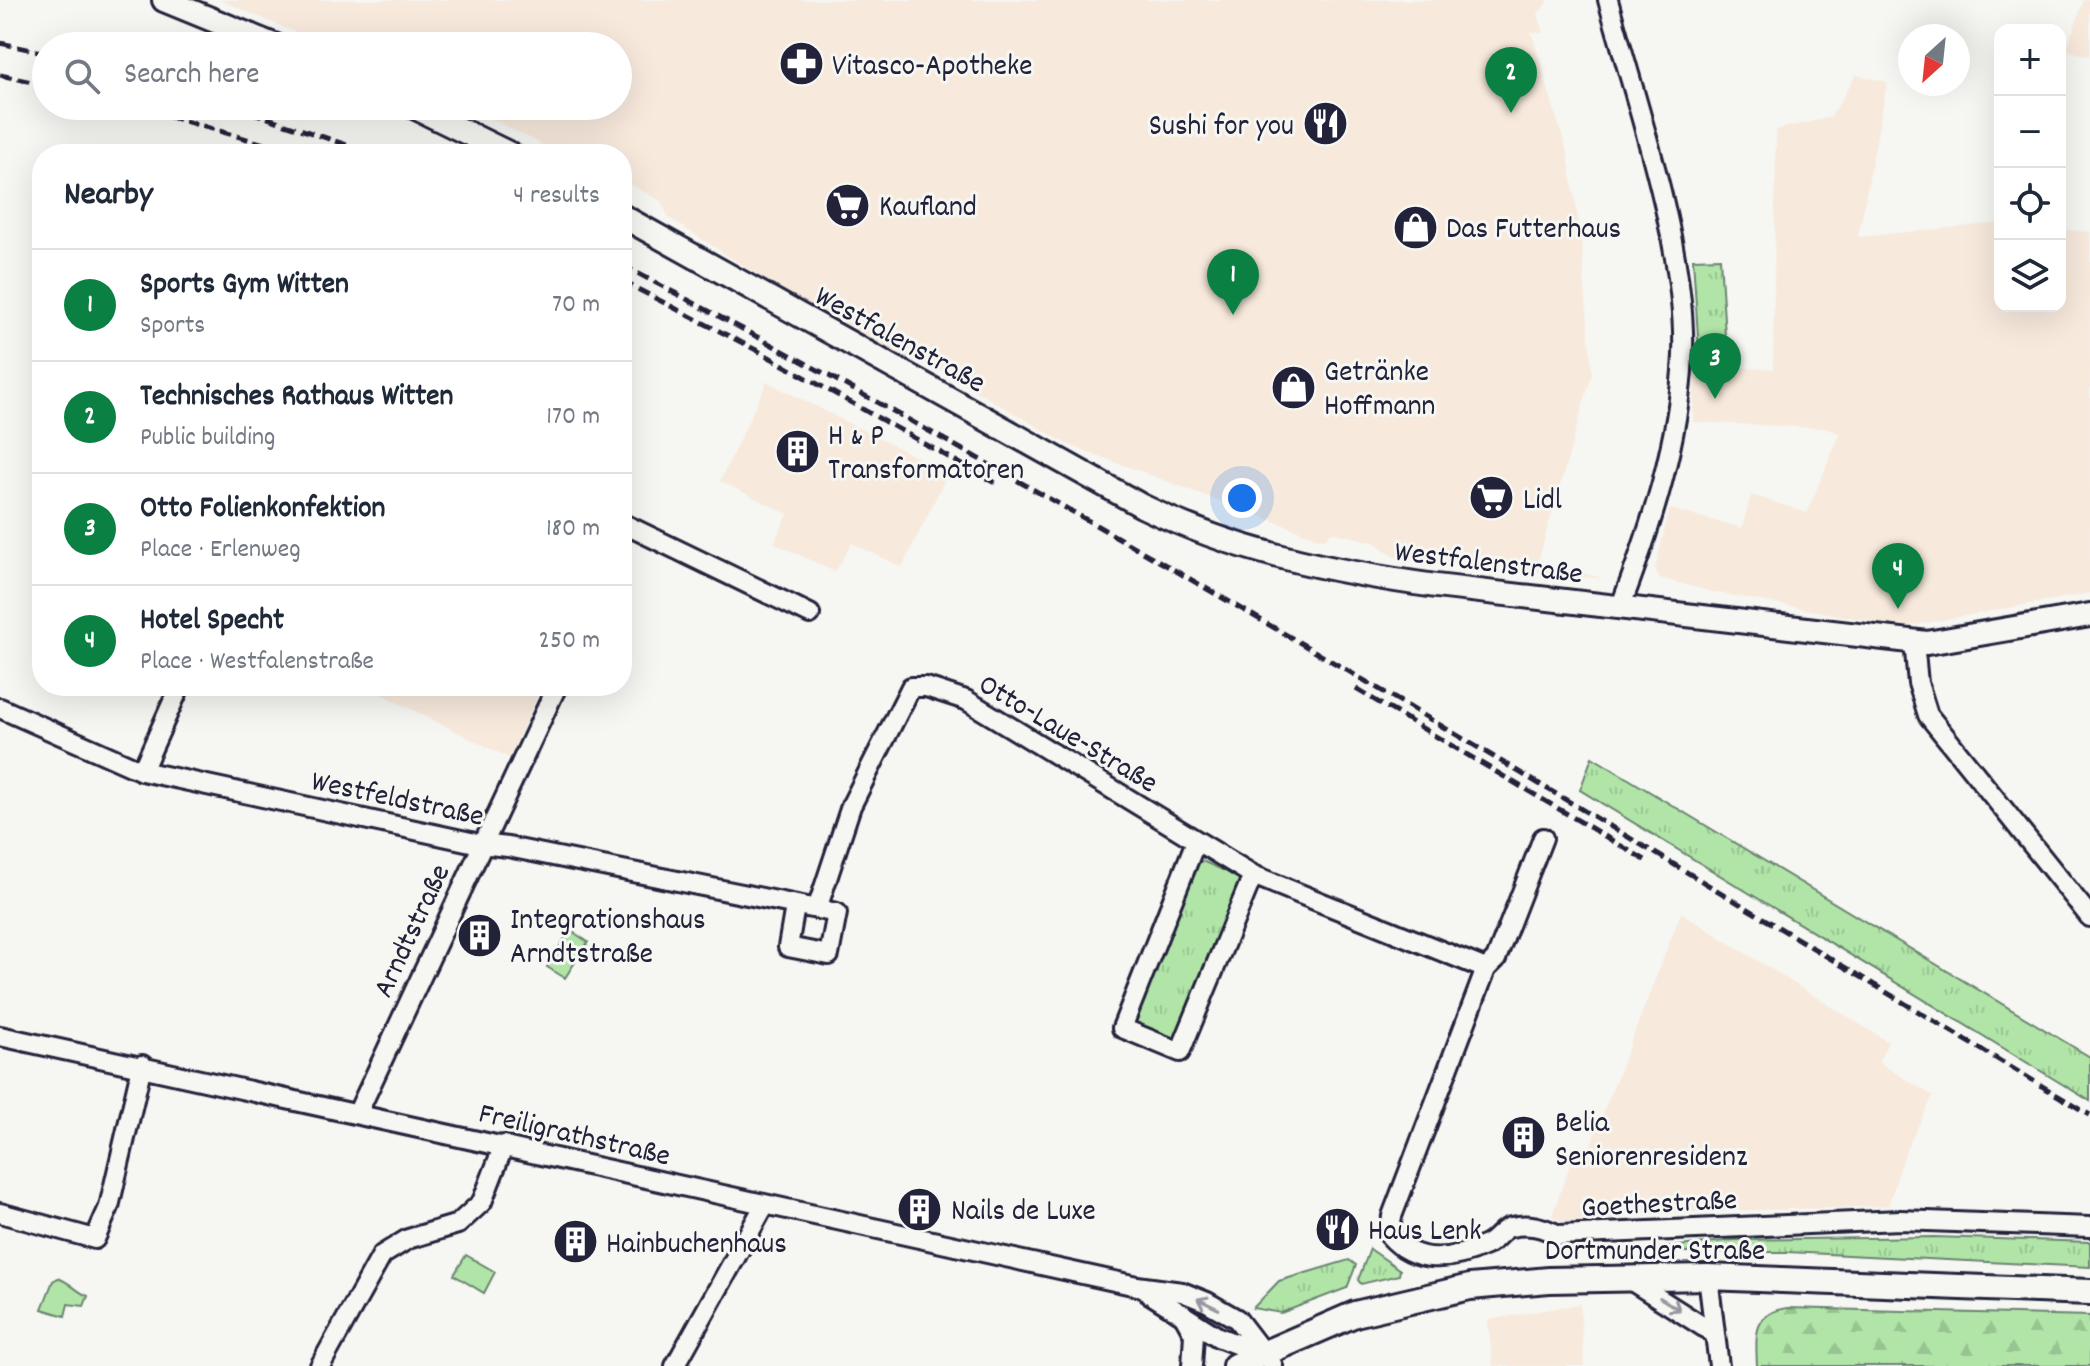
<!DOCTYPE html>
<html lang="en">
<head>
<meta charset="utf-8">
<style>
	:root { --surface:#fff; --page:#f6f6f7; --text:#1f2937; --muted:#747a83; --line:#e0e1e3; --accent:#0b8043 }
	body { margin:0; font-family:Dekko,sans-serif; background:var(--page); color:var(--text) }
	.controls { position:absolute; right:24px; top:24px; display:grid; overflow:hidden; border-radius:16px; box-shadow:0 8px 32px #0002 }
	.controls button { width:72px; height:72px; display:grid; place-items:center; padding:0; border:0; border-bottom:2px solid var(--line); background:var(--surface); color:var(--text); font:40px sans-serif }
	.compass { position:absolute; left:1898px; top:24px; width:72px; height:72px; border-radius:50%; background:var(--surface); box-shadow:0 8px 32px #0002; rotate:207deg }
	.you { position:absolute; left:1242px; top:498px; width:28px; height:28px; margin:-20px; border:6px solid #fff; border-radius:50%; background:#1a73e8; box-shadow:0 0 0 12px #1a73e833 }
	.badge { display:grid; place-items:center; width:52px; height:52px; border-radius:50%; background:var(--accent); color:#fff; font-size:26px; font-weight:700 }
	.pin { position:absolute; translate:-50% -66px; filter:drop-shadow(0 2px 4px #0008) }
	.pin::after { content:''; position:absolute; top:42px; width:28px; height:24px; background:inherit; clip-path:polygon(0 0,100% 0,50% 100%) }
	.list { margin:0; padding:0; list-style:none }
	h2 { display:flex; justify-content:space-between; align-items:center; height:104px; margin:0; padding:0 32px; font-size:34px }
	h2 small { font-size:26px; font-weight:400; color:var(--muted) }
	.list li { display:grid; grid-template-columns:52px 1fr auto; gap:24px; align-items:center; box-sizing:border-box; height:112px; padding:0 32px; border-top:2px solid var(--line) }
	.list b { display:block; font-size:30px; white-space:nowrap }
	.list p { margin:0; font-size:26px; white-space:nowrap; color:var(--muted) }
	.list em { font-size:26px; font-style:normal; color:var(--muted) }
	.icon { flex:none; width:44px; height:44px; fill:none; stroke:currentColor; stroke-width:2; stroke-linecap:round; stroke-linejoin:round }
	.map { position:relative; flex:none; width:2090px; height:1366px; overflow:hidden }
	.search { position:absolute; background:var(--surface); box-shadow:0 8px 32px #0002; left:32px; top:32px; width:600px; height:88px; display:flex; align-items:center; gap:20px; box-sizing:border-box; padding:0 28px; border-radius:44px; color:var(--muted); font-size:30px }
	.panel { position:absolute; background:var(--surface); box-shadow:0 8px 32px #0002; left:32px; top:144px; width:600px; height:552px; border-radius:32px }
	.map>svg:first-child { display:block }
</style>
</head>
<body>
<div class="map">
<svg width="2090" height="1366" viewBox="0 0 2090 1366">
	<defs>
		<pattern id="grass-tufts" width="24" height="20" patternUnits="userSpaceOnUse" patternTransform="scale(2)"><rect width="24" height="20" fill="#b1e5a7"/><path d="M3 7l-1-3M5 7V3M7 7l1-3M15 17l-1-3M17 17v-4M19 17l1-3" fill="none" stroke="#98c491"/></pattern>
		<pattern id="forest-firs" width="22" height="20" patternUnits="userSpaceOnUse" patternTransform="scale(2)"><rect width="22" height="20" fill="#b1e5a7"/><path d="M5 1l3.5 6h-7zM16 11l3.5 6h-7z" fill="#98c491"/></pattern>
	</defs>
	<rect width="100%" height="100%" fill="#f6f6f2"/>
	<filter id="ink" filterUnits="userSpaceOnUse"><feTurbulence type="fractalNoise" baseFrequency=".0125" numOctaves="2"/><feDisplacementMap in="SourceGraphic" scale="16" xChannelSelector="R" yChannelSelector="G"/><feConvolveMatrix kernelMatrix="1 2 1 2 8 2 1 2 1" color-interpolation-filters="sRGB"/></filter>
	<g filter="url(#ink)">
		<!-- built -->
		<g fill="#f7e9dc">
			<polygon points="220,0 1549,0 1538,14 1544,33 1531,32 1568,156 1581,239 1592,374 1538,561 1604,579 1394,557 1374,542 1332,532 1324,539 1319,538 1067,444 923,360 910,360 772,284 669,218 661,201 622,180 622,154 561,154 466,106 618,106 618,46 328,46"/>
			<polygon points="2084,0 2090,0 2090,56 2066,50"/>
			<polygon points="1856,75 1887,82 1858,237 2000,223 2000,306 2060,306 2060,229 2090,232 2090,593 1903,627 1713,592 1660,578 1655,569 1670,509 1742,528 1751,495 1807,513 1840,434 1827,428 1693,422 1695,366 1773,369 1776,130 1831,117"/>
			<polygon points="767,382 948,473 902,567 852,543 835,572 774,543 788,514 720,481"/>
			<polygon points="365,686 542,686 509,758"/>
			<polygon points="1681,913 1888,1042 1878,1062 1933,1096 1906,1150 1888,1206 1629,1214 1622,1219 1563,1222 1552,1216 1575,1151 1588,1152"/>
			<polygon points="1580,1304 1584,1366 1493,1366 1488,1320"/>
		</g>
		<!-- grass -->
		<g fill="url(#grass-tufts)" stroke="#6a8471" stroke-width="2">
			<polygon points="1720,258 1726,351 1699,352 1693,259"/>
			<polygon points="1592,757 2090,1057 2090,1101 1580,790"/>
			<polygon points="1202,861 1239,877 1243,888 1184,1034 1174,1039 1136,1024 1133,1012 1192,866"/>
			<polygon points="1934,1237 2090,1242 2090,1267 1787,1252 1625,1252 1733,1240"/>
			<polygon points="1370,1249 1400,1270 1399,1275 1361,1284 1358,1280"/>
			<polygon points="1349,1260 1356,1265 1347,1288 1281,1313 1253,1308 1279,1281"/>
		</g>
		<!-- forest -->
		<path fill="url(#forest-firs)" stroke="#6a8471" stroke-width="2" d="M 1787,1308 L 2090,1316 L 2090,1366 L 1757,1366 C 1756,1337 1752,1313 1787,1308 Z"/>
		<!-- park -->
		<g fill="#b1e5a7" stroke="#6a8471" stroke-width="2">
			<polygon points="570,930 588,942 565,978 547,967"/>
			<polygon points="466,1255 495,1272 484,1293 454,1275"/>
			<path d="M 58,1278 C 73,1284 75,1291 88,1296 L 84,1306 L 68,1304 L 65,1316 L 42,1309 L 53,1281 Z"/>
		</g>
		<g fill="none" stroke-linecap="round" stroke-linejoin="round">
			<defs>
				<g id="minor">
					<path d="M 1608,0 C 1636,104 1687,249 1683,355 C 1679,442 1651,527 1620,608"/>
					<polyline points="622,523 810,614"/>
					<polyline points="1914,642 1918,683 1928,715 2090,917"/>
					<polyline points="0,708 142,771 480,844 508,847 837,913 829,955 788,947 795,906"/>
					<polyline points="142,771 180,686"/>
					<path d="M 1543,838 L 1496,959 L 1486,969 L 1392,1216 L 1389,1235 C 1415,1265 1452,1261 1486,1245 C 1496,1241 1501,1229 1511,1227 C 1529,1223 1542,1227 1559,1235 L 1900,1220 L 2090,1227"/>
					<polyline points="1196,841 1122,1028 1180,1052 1253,875"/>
					<polyline points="817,909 851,806 911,687 926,687 966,700 1253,875 1486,969"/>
					<path d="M 0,1036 C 380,1117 757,1205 1137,1286 L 1182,1292 L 1207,1302 L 1237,1319 L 1273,1366"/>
					<polyline points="358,1112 557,686"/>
					<polyline points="0,1213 95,1239 109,1207 142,1065"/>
					<polyline points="1708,1277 1719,1366"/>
					<polyline points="1627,1278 1713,1333"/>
					<polyline points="1147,1292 1218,1337 1259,1353"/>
					<polyline points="1183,1314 1194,1334 1192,1366"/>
					<polyline points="320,1366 382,1255 408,1239 458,1224 482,1202 504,1145"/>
					<polyline points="675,1366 764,1206"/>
				</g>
				<g id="tertiary">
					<polyline points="164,0 276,46"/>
					<polyline points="412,106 510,154"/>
					<path d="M 622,216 L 1142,506 C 1236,552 1334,572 1436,586 L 1927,643 L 2090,615"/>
				</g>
				<polyline id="secondary" points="1235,1366 1355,1314 1470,1287 1549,1280 1708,1277 2090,1292"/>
			</defs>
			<!-- minor casing -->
			<use href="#minor" stroke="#22223b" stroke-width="24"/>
			<!-- tertiary casing -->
			<use href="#tertiary" stroke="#22223b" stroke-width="28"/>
			<!-- secondary casing -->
			<use href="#secondary" stroke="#22223b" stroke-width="30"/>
			<!-- minor -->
			<use href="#minor" stroke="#f6f6f2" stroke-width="18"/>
			<!-- tertiary -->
			<use href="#tertiary" stroke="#f6f6f2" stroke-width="22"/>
			<!-- secondary -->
			<use href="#secondary" stroke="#f6f6f2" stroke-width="24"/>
			<!-- rail -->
			<g stroke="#22223b" stroke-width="5" stroke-dasharray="12 6" stroke-linecap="butt">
				<polyline points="0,43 46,53"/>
				<polyline points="0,75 46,85"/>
				<polyline points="133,106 299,154"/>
				<polyline points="233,106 373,154"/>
				<path d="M 622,265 C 1123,528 1605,823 2090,1115"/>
				<polyline points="622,281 762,353 995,483"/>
				<polyline points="1356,689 1645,860"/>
			</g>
		</g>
		<!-- one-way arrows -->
		<defs><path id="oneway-shaft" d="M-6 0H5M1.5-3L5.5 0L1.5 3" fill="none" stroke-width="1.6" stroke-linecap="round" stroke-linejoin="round" transform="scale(2)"/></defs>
		<g stroke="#9797a0">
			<use href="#oneway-shaft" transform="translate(1208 1304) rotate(-154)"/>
			<use href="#oneway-shaft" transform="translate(1670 1304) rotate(32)"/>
		</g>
	</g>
	<!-- icons -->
	<defs>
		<symbol id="pharmacy-disc" viewBox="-11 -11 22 22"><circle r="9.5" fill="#22223b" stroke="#f6f6f2"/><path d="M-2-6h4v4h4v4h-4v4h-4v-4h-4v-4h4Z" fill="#fff"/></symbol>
		<symbol id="restaurant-disc" viewBox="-11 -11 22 22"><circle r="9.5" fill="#22223b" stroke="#f6f6f2"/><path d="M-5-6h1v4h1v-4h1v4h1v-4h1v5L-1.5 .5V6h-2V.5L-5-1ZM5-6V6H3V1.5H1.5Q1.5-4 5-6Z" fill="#fff"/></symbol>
		<symbol id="supermarket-disc" viewBox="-11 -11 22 22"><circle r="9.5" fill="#22223b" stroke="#f6f6f2"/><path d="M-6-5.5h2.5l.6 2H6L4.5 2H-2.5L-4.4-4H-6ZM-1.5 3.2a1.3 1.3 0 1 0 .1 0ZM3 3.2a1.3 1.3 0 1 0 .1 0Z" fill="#fff"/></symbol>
		<symbol id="shop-disc" viewBox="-11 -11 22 22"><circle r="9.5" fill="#22223b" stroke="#f6f6f2"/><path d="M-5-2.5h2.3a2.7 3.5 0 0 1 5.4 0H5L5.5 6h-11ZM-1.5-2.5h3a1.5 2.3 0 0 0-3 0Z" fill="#fff"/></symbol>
		<symbol id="building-disc" viewBox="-11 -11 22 22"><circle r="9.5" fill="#22223b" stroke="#f6f6f2"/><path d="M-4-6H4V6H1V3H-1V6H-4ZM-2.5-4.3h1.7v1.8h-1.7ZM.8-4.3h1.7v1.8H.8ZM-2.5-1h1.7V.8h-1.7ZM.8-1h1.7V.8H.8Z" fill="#fff"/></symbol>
	</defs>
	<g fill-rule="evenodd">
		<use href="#pharmacy-disc" x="776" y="38" width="51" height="51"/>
		<use href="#restaurant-disc" x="1300" y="98" width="51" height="51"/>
		<use href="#supermarket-disc" x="822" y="180" width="51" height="51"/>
		<use href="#shop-disc" x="1390" y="202" width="51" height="51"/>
		<use href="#shop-disc" x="1268" y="362" width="51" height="51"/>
		<use href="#building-disc" x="772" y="426" width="51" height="51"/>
		<use href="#supermarket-disc" x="1466" y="472" width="51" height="51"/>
		<use href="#building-disc" x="454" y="910" width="51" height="51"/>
		<use href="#building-disc" x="1498" y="1112" width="51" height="51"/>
		<use href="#building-disc" x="894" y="1184" width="51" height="51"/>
		<use href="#restaurant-disc" x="1312" y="1204" width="51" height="51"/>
		<use href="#building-disc" x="550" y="1216" width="51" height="51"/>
	</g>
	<g text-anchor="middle" stroke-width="6" stroke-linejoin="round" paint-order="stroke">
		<!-- poi labels -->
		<g font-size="30" fill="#22223b" stroke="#f6f6f2" text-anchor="start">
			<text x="832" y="74">Vitasco-Apotheke</text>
			<text x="1294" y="134" text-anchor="end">Sushi for you</text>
			<text x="879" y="215">Kaufland</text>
			<text x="1446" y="237">Das Futterhaus</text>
			<text x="1324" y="380">Getränke<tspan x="1324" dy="34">Hoffmann</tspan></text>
			<text x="828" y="444">H &amp; P<tspan x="828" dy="34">Transformatoren</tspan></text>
			<text x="1523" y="508">Lidl</text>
			<text x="510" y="928">Integrationshaus<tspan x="510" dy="34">Arndtstraße</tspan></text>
			<text x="1555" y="1131">Belia<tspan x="1555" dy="34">Seniorenresidenz</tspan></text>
			<text x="951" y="1219">Nails de Luxe</text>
			<text x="1368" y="1239">Haus Lenk</text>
			<text x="606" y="1252">Hainbuchenhaus</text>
		</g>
		<!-- street labels -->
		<g font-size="30" fill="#22223b" stroke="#f6f6f2">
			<text transform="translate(901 338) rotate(29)" y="10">Westfalenstraße</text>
			<text transform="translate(1489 561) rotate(7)" y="10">Westfalenstraße</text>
			<text transform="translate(1069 732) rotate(31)" y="10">Otto-Laue-Straße</text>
			<text transform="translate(398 797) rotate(12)" y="10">Westfeldstraße</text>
			<text transform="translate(410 930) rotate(-65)" y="10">Arndtstraße</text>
			<text transform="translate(575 1133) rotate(13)" y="10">Freiligrathstraße</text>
			<text transform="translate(1659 1202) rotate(-3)" y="10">Goethestraße</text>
			<text x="1655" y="1259">Dortmunder Straße</text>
		</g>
	</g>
</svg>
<div class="controls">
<button>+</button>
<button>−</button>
<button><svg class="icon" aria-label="locate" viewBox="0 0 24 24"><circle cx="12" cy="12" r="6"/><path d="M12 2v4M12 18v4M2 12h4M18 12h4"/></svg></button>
<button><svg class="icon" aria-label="layers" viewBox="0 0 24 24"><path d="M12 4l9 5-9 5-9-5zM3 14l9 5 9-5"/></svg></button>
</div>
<svg class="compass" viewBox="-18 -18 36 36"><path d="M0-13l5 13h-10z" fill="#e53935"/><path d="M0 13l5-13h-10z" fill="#747a83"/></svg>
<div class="you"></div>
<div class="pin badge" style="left:1233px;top:315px">1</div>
<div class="pin badge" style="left:1511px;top:113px">2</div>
<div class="pin badge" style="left:1715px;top:399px">3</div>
<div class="pin badge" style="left:1898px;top:609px">4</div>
<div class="search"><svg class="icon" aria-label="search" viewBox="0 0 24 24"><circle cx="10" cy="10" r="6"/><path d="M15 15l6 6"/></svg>Search here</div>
<section class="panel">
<h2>Nearby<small>4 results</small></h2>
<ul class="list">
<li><span class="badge">1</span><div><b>Sports Gym Witten</b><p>Sports</p></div><em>70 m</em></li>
<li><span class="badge">2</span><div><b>Technisches Rathaus Witten</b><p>Public building</p></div><em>170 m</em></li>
<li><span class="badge">3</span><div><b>Otto Folienkonfektion</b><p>Place · Erlenweg</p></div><em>180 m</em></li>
<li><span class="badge">4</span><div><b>Hotel Specht</b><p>Place · Westfalenstraße</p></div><em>250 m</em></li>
</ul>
</section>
</div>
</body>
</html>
